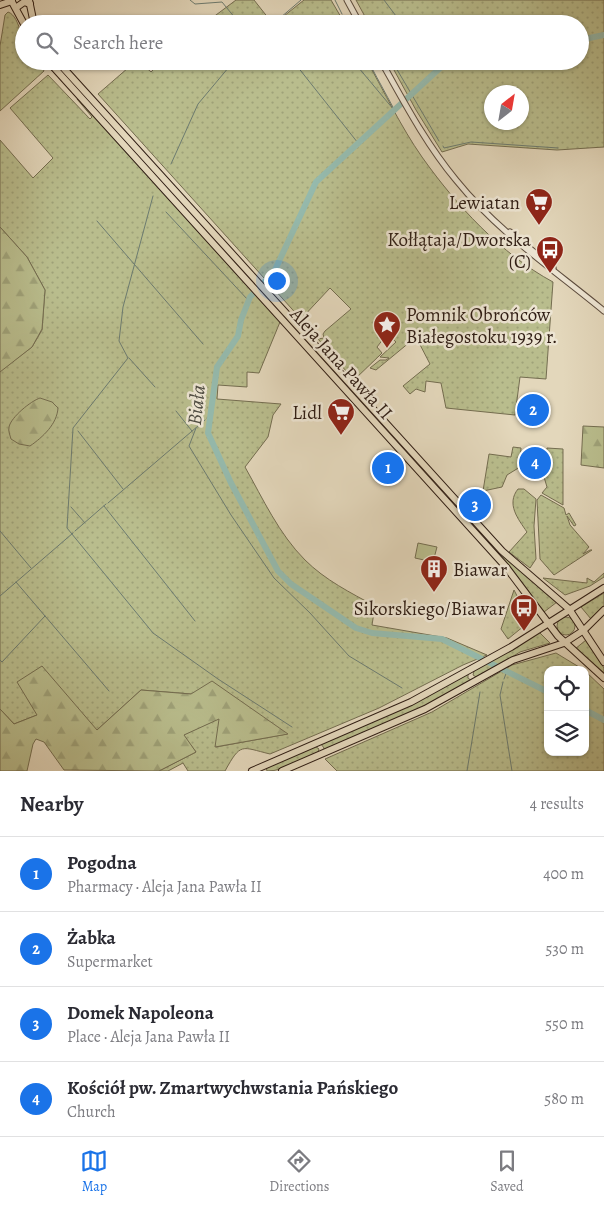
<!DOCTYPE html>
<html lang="en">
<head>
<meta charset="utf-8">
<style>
	:root { --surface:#fff; --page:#f7f7f7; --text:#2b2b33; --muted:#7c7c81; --line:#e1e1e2; --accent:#1a73e8 }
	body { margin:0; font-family:Alegreya,serif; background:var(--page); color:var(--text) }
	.controls { position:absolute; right:15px; bottom:15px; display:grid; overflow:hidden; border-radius:10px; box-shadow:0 1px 4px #0004 }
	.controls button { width:45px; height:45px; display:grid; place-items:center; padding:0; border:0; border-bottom:1px solid var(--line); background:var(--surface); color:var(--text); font:25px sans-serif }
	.compass { position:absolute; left:484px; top:85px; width:45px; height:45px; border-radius:50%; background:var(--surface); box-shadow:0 1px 4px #0004; rotate:31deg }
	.you { position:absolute; left:276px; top:280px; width:18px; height:18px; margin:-12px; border:4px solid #fff; border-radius:50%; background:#1a73e8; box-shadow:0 0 0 8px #1a73e833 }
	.badge { display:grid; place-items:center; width:32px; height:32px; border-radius:50%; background:var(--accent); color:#fff; font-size:16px; font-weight:700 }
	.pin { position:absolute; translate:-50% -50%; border:2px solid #fff; box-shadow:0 1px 5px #0006 }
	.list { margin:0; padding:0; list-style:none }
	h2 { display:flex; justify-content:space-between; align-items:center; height:65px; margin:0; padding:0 20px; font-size:21px }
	h2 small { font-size:16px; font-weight:400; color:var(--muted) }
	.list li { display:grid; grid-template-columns:32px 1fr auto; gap:15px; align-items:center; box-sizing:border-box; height:75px; padding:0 20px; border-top:1px solid var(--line) }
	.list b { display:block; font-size:19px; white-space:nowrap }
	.list p { margin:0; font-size:16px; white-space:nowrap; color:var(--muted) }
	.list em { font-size:16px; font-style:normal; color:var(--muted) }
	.icon { flex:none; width:28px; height:28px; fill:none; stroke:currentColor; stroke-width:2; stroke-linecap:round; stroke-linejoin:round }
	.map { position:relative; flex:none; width:604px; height:771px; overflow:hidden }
	.search { position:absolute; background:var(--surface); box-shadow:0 1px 4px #0004; left:15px; right:15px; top:15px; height:55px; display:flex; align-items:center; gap:12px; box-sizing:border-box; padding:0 18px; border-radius:28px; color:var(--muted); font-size:19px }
	.sheet { height:365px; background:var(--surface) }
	nav { display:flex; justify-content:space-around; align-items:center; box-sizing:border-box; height:70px; border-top:1px solid var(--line); background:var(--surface); font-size:14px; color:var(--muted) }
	nav a { display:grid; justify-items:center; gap:2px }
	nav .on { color:var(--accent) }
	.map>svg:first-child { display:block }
</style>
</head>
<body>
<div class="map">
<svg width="604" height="771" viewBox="0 0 604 771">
	<defs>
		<pattern id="grass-dots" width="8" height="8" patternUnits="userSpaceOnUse" patternTransform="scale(1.25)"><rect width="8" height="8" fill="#b9bd8d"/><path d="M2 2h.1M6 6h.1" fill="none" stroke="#9fa279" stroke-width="1.8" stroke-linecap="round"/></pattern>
		<pattern id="forest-firs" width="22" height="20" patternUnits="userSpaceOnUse" patternTransform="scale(1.25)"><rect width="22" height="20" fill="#b9bd8d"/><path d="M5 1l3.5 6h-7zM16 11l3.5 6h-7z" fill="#9fa279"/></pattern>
	</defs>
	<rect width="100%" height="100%" fill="#e3d7bb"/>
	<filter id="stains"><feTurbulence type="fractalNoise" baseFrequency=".004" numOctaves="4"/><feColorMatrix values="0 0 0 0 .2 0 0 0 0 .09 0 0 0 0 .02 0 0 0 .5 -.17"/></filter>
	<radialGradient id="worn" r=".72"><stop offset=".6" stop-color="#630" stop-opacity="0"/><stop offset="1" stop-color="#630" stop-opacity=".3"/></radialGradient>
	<!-- grass -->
	<g fill="url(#grass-dots)" stroke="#746d50" fill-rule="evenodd">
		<polygon points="236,0 254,0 273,24 204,24"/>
		<polygon points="304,0 331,0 345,24 274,24"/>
		<path d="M 356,0 L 604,0 L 604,147 L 557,150 L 468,144 L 442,152 L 416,110 L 389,61 L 580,61 L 580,24 L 369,24 ZM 492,92 L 522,92 L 522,122 L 492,122 Z"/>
		<path d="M 8,12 C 21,16 24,50 24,61 L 39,61 L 44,71 L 0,111 L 0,46 L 5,15 Z"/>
		<path d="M 136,61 L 139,61 L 151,72 L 162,61 L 367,61 C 385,93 401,127 422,157 C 456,205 501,254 553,282 L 546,379 L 520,377 L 515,415 L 446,408 L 441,383 L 426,381 L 425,392 L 416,389 L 410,394 L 403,386 L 430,364 L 416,337 L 376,370 L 370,368 L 380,360 L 386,360 L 389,358 L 380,357 L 396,342 L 387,334 L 377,347 L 382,353 L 379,356 L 354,380 L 318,339 L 324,338 L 323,334 L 325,331 L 351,309 L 330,288 L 301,319 L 98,94 Z"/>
		<path d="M 48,75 L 90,119 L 92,117 L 77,99 L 84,105 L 280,322 L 259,373 L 247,372 L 247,387 L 218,385 L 217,399 L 281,404 L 273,415 L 268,437 L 245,467 C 263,499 279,534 305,560 C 325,580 351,593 375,606 L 372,625 L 447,638 L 487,655 L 463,665 L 379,708 L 270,754 C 241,747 241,742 225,771 L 188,771 L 183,763 L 168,771 L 159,771 L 196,752 L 183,735 L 220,718 L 216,747 L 287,734 L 191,694 L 141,690 L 97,730 L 37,715 L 14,724 L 0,709 L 0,371 L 32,347 L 42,330 L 45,290 L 27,257 L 0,227 L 0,140 L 33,178 L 53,158 L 10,108 Z"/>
		<polygon points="168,186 256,284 256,288 165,189"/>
		<polygon points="513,447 521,448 520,467 507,475 502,487 483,491 489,454 511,457"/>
		<polygon points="547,448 563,449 563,505 542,493 547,487 544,477"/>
		<path d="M 518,489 L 524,489 L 536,499 L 534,526 L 536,559 L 530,568 L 509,552 L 527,532 C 518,519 506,504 518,489 Z"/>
		<polygon points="541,495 564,508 566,515 569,513 576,525 574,526 567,516 570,525 589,547 583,554 590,550 592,550 554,575 540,559 537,500"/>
		<polygon points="478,527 557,602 544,612 506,562 475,529"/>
		<polygon points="604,573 604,577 590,586 565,595 543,578 587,583 587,578 594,582"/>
		<polygon points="514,590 530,621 508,639 501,629"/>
		<polygon points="604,593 604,606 591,619 581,607"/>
		<circle cx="566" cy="626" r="9"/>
		<polygon points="539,632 550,643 520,652 478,678 473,675 474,671"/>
		<polygon points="586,640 604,668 604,673 575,649"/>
		<polygon points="556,653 584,670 548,670 548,752 585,752 585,671 604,689 604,771 337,771 325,759 432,712 512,665"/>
		<polygon points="468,674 468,678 472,681 425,706 323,752 324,748 321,744 411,704"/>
		<path d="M 315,746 L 319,749 L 318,752 C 301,759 286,771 267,771 L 266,767 Z"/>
	</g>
	<!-- forest -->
	<g fill="url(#forest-firs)" stroke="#746d50">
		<polygon points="0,227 27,257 45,290 42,329 32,347 0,372"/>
		<path d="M 40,398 L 52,402 L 58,408 C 57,424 43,437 30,446 L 19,444 L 11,439 C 10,435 8,431 9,427 C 11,417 31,401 40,398 Z"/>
		<polygon points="583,426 604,427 604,468 581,465"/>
		<polygon points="42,666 97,730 141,690 191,694 212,681 288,734 215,747 219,719 184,735 196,752 159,771 64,770 44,742 36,739 33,744 27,771 0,771 0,709 14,724 37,715 17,682"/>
	</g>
	<!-- garden -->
	<polygon fill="#b9bd8d" stroke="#746d50" points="418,543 437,547 433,562 415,558"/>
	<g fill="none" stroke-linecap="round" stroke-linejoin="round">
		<!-- stream -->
		<g stroke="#6c7b70" stroke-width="1">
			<polyline points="190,0 195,4 222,2 240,24"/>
			<polyline points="335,0 342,14"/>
			<polyline points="384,0 402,24"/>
			<polyline points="346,21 347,24"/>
			<polyline points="273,24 301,0"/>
			<polyline points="293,61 358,143"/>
			<polyline points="353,61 394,110"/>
			<polyline points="368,61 394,109"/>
			<polyline points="392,61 439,141"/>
			<polyline points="432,61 438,69"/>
			<polyline points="443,146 444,148 471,142 558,148"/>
			<polyline points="171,164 198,104 234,61"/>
			<polyline points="153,196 123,307 119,341 128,358 73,428 67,528 153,633 218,679 292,727"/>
			<polyline points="166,212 248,300"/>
			<polyline points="97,221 203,344"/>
			<polyline points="129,358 155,387"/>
			<polyline points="176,411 192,431"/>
			<polyline points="207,418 210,415"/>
			<polyline points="196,428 189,446 231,515 274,578 310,613 349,656 402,688"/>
			<polyline points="78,431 123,489"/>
			<polyline points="108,503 205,420"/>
			<polyline points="104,506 195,621"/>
			<polyline points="71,507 85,523"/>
			<polyline points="0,531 31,568"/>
			<polyline points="75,531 106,504"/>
			<polyline points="16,582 109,691"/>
			<polyline points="0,596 73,533"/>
			<polyline points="0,660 2,662 45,616"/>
			<polyline points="504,679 507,671"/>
			<polyline points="503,682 500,695 512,771"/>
			<polyline points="467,771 480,692"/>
		</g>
		<!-- river -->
		<g stroke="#95baad" stroke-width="6">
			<polyline points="580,40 604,35"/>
			<polyline points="470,61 448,65 440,68 316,182 274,272 250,297 241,320 238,336 217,367 208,433 231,483 278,571 291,584 356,628 372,633 442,639 548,692"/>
			<polyline points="585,710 604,720"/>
		</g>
		<defs>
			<g id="minor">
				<polyline points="347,0 360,24"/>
				<path d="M 381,61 C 404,102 426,144 456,180 C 498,232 553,269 604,311"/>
				<polyline points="510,232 553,268"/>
			</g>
			<g id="major">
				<polyline points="11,0 24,24"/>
				<polyline points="29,0 34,24"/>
				<polyline points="0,5 12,1"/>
				<polyline points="17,7 24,2 30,4"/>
				<polyline points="48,61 506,567 558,636 604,678"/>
				<polyline points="57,61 502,551 569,609 604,662"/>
				<polyline points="252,771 411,702 511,647 604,588"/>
				<polyline points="282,771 425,709 513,660 564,643 584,630 604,610"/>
			</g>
		</defs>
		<!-- minor casing -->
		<use href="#minor" stroke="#5c4c3e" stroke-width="7"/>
		<!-- major casing -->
		<use href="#major" stroke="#2f1d14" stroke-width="8"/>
		<!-- minor -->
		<use href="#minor" stroke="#ede5d3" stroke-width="5"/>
		<!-- major -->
		<use href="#major" stroke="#e3d7bb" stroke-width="6"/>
	</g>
	<!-- icons -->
	<defs>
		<symbol id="supermarket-pin" viewBox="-11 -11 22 30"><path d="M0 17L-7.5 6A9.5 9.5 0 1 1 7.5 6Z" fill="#8f2418" stroke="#ede5d3"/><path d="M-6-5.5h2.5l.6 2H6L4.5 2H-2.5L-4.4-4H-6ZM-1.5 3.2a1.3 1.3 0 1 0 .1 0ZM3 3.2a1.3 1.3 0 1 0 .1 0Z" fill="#fff"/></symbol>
		<symbol id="bus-pin" viewBox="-11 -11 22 30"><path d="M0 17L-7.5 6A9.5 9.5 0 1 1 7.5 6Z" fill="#8f2418" stroke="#ede5d3"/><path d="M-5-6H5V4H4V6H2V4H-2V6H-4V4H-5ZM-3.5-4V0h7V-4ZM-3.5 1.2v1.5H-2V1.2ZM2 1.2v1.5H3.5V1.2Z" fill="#fff"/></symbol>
		<symbol id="sight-pin" viewBox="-11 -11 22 30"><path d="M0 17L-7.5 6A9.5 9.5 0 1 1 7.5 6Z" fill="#8f2418" stroke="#ede5d3"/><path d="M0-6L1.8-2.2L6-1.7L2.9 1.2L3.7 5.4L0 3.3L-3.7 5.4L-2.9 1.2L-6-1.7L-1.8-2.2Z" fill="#fff"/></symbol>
		<symbol id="building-pin" viewBox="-11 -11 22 30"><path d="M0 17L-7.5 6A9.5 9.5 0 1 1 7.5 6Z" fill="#8f2418" stroke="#ede5d3"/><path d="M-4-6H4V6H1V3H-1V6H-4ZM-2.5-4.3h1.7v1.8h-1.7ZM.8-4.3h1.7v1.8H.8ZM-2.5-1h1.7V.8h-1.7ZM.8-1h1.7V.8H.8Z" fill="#fff"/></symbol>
	</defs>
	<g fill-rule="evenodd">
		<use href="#supermarket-pin" x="523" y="186" width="32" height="43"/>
		<use href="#bus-pin" x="534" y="234" width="32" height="43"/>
		<use href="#sight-pin" x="371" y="309" width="32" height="43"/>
		<use href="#supermarket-pin" x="325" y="396" width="32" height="43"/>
		<use href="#building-pin" x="418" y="553" width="32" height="43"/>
		<use href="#bus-pin" x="508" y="592" width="32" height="43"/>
	</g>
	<g text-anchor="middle" stroke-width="5" stroke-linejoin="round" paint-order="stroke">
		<!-- poi labels -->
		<g font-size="19" fill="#2f1d14" stroke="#ede5d3" text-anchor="end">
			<text x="520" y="209">Lewiatan</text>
			<text x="531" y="246">Kołłątaja/Dworska<tspan x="531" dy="22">(C)</tspan></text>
			<text x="406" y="321" text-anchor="start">Pomnik Obrońców<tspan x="406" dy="22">Białegostoku 1939 r.</tspan></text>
			<text x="322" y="419">Lidl</text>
			<text x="453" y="576" text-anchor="start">Biawar</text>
			<text x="505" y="615">Sikorskiego/Biawar</text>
		</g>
		<!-- street labels -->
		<g font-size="19" fill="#2f1d14" stroke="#ede5d3">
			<text transform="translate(342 363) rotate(48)" y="7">Aleja Jana Pawła II</text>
		</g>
		<!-- water labels -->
		<g font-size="20" font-style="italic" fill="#4e4c42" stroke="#ede5d3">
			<text transform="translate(196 405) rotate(-84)" y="7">Biała</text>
		</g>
	</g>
	<rect width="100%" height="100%" filter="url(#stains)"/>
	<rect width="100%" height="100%" fill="url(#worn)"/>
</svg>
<div class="controls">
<button><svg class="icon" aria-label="locate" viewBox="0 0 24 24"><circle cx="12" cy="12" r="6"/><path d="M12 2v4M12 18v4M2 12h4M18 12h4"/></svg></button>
<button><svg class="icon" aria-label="layers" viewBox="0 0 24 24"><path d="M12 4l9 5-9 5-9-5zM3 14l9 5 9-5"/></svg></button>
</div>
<svg class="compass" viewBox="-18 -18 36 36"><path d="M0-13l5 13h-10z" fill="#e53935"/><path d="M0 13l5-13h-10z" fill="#7c7c81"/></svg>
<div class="you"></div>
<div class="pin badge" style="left:388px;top:468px">1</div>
<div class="pin badge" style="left:533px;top:410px">2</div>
<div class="pin badge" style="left:475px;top:505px">3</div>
<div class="pin badge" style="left:535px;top:463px">4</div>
<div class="search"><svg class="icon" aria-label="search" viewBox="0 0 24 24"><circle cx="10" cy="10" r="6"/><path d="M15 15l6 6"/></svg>Search here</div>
</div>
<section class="sheet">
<h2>Nearby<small>4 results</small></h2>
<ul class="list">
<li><span class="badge">1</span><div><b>Pogodna</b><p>Pharmacy · Aleja Jana Pawła II</p></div><em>400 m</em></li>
<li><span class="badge">2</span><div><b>Żabka</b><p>Supermarket</p></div><em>530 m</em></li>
<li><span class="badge">3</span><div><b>Domek Napoleona</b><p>Place · Aleja Jana Pawła II</p></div><em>550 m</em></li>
<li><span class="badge">4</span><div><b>Kościół pw. Zmartwychwstania Pańskiego</b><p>Church</p></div><em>580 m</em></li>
</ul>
</section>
<nav>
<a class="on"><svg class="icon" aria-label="map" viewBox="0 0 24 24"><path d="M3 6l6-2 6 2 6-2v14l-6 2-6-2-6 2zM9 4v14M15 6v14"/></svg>Map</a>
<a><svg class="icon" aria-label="directions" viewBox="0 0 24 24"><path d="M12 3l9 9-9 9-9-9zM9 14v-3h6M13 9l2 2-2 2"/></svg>Directions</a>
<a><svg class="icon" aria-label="saved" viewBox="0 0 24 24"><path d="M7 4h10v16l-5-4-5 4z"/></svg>Saved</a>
</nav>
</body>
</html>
